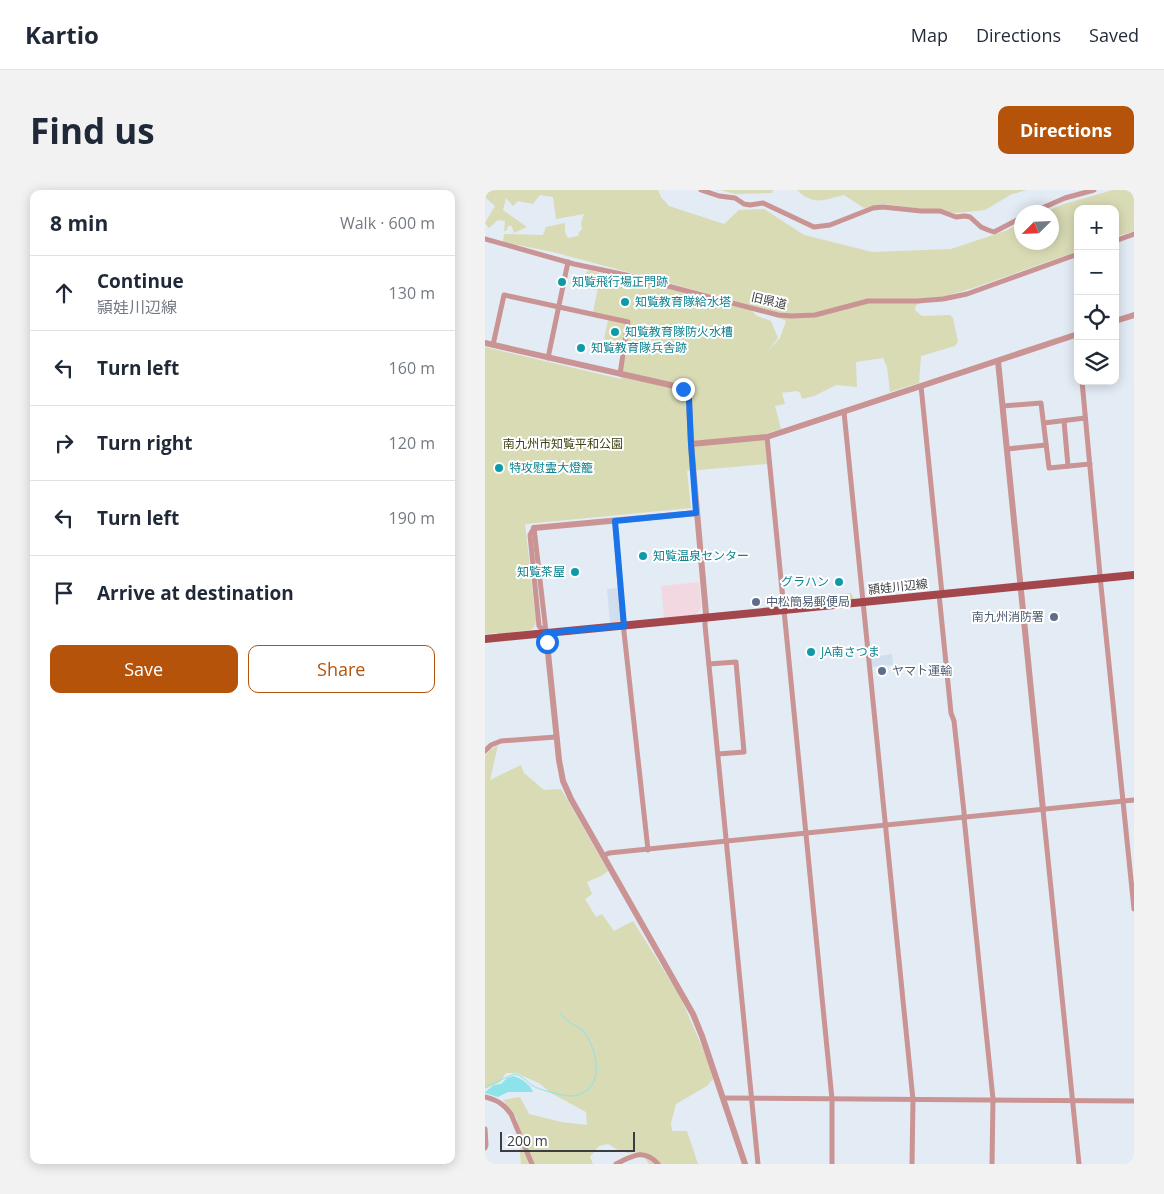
<!DOCTYPE html>
<html lang="en">
<head>
<meta charset="utf-8">
<style>
	:root { --surface:#fff; --page:#f2f2f3; --text:#1f2937; --muted:#747a83; --line:#e0e1e3; --accent:#b45309 }
	body { margin:0; font-family:"Open Sans","Noto Sans JP",sans-serif; background:var(--page); color:var(--text) }
	.controls { position:absolute; right:15px; top:15px; display:grid; overflow:hidden; border-radius:10px; box-shadow:0 2px 12px #0003 }
	.controls button { width:45px; height:45px; display:grid; place-items:center; padding:0; border:0; border-bottom:1px solid var(--line); background:var(--surface); color:var(--text); font:25px sans-serif }
	.compass { position:absolute; left:529px; top:15px; width:45px; height:45px; border-radius:50%; background:var(--surface); box-shadow:0 2px 12px #0003; rotate:246deg }
	.scale { position:absolute; left:15px; bottom:12px; width:135px; box-sizing:border-box; padding-left:5px; border:2px solid #3a3d41; border-top:0; font-size:14px; line-height:18px; white-space:nowrap; color:#3a3d41; -webkit-text-stroke:4px #fff; paint-order:stroke }
	.stop { position:absolute; width:15px; height:15px; margin:-11px; border:4px solid #1a73e8; border-radius:50%; background:#fff }
	.stop.end { background:#1a73e8; border-color:#fff; box-shadow:0 1px 5px #0008 }
	.list { margin:0; padding:0; list-style:none }
	h2 { display:flex; justify-content:space-between; align-items:center; height:65px; margin:0; padding:0 20px; font-size:21px }
	h2 small { font-size:16px; font-weight:400; color:var(--muted) }
	.list li { display:grid; grid-template-columns:32px 1fr auto; gap:15px; align-items:center; box-sizing:border-box; height:75px; padding:0 20px; border-top:1px solid var(--line) }
	.list b { display:block; font-size:19px; white-space:nowrap }
	.list p { margin:0; font-size:16px; white-space:nowrap; color:var(--muted) }
	.list em { font-size:16px; font-style:normal; color:var(--muted) }
	.actions { display:flex; gap:10px; padding:15px 20px }
	.actions a { flex:1; padding:11px 0; border:1px solid var(--accent); border-radius:10px; text-align:center; font-size:18px; color:var(--accent) }
	.actions .main { background:var(--accent); color:#fff }
	.icon { flex:none; width:28px; height:28px; fill:none; stroke:currentColor; stroke-width:2; stroke-linecap:round; stroke-linejoin:round }
	.map { position:relative; flex:none; width:649px; height:974px; overflow:hidden; border-radius:10px }
	header { display:flex; align-items:center; gap:30px; box-sizing:border-box; height:70px; padding:0 25px; background:var(--surface); border-bottom:1px solid var(--line) }
	header strong { font-size:24px }
	nav { display:flex; gap:28px; margin-inline-start:auto; font-size:18px }
	.intro { display:flex; align-items:center; justify-content:space-between; box-sizing:border-box; height:120px; padding:0 30px }
	h1 { margin:0; font-size:35px }
	.button { padding:12px 22px; border-radius:10px; background:var(--accent); color:#fff; font-size:18px; font-weight:700 }
	main { display:flex; gap:30px; padding:0 30px }
	aside { flex:1; background:var(--surface); border-radius:10px; box-shadow:0 2px 12px #0003 }
	.map>svg:first-child { display:block }
</style>
</head>
<body>
<header>
<strong>Kartio</strong>
<nav><a>Map</a><a>Directions</a><a>Saved</a></nav>
</header>
<div class="intro"><h1>Find us</h1><a class="button">Directions</a></div>
<main>
<aside>
<h2>8 min<small>Walk · 600 m</small></h2>
<ul class="list">
<li><svg class="icon" aria-label="ahead" viewBox="0 0 24 24"><path d="M12 20V5M6 11l6-6 6 6"/></svg><div><b>Continue</b><p>頴娃川辺線</p></div><em>130 m</em></li>
<li><svg class="icon" aria-label="left" viewBox="0 0 24 24"><path d="M17 20v-9H6M10 6l-5 5 5 5"/></svg><div><b>Turn left</b></div><em>160 m</em></li>
<li><svg class="icon" aria-label="right" viewBox="0 0 24 24"><path d="M7 20v-9h11M14 6l5 5-5 5"/></svg><div><b>Turn right</b></div><em>120 m</em></li>
<li><svg class="icon" aria-label="left" viewBox="0 0 24 24"><path d="M17 20v-9H6M10 6l-5 5 5 5"/></svg><div><b>Turn left</b></div><em>190 m</em></li>
<li><svg class="icon" aria-label="arrive" viewBox="0 0 24 24"><path d="M6 21V4h12l-3 4 3 4H6"/></svg><div><b>Arrive at destination</b></div></li>
</ul>
<div class="actions"><a class="main">Save</a><a>Share</a></div>
</aside>
<div class="map">
<svg width="649" height="974" viewBox="0 0 649 974">
	<rect width="100%" height="100%" fill="#e3ebf5"/>
	<!-- commercial -->
	<polygon fill="#f2d9e1" points="214,392 216,417 214,421 209,425 179,428 176,396"/>
	<!-- built -->
	<g fill="#d1deed">
		<polygon points="133,398 136,430 132,433 125,433 122,399"/>
		<polygon points="393,459 394,466 407,464 408,475 387,477 385,460"/>
	</g>
	<!-- green -->
	<g fill="#d8dbb4">
		<path d="M 0,0 L 173,0 L 176,7 L 184,16 L 239,34 L 254,20 L 279,19 L 319,45 L 387,62 L 466,59 L 520,41 L 536,33 L 536,52 L 566,52 L 566,22 L 560,22 L 579,14 L 628,0 L 649,0 L 649,41 L 630,47 L 630,19 L 593,19 L 593,61 L 488,98 L 431,115 L 430,120 L 437,126 L 465,125 L 468,128 L 473,152 L 470,156 L 436,166 L 434,193 L 405,202 L 402,177 L 398,168 L 371,172 L 372,197 L 351,195 L 329,206 L 317,209 L 315,203 L 312,201 L 295,203 L 297,203 L 300,214 L 290,216 L 296,239 L 280,244 L 283,274 L 202,281 L 206,318 L 40,334 L 51,431 C 50,436 49,438 45,440 L 14,444 L 12,443 L 0,444 L 0,157 L 136,189 L 142,154 L 119,149 L 124,126 L 108,122 L 116,83 L 157,92 L 266,120 L 272,126 L 286,131 L 293,148 L 281,163 L 295,148 L 301,131 L 265,115 L 68,62 L 18,52 L 19,44 L 58,45 L 61,37 L 80,33 L 80,42 L 83,48 L 93,46 L 94,42 L 97,39 L 96,33 L 99,24 L 71,29 L 68,7 L 55,5 L 48,14 L 33,11 L 28,16 L 21,8 L 18,20 L 42,37 L 29,43 L 27,37 L 24,35 L 21,41 L 19,41 L 20,31 L 13,30 L 4,38 L 0,33 L 10,16 L 0,7 Z"/>
		<polygon points="236,0 288,0 287,3 250,4"/>
		<path d="M 312,0 L 542,0 L 527,4 L 500,20 L 471,23 L 399,14 L 379,18 L 359,5 C 338,10 329,16 312,0 Z"/>
		<polygon points="104,80 115,83 112,100 85,93 86,89 94,90"/>
		<polygon points="366,403 369,409 346,411 346,405"/>
		<path d="M 13,555 L 5,590 L 36,575 L 39,583 L 59,600 L 76,599 L 123,681 L 116,686 L 102,692 L 107,704 L 100,709 L 111,727 L 117,724 L 129,741 L 148,731 L 195,806 L 221,866 L 228,889 L 222,896 L 191,914 L 186,933 L 187,941 L 202,941 L 213,974 L 164,974 L 160,968 L 150,962 C 139,965 131,959 123,954 L 114,956 L 105,967 L 108,974 L 36,974 L 32,929 L 18,910 L 35,907 L 44,924 L 76,932 L 102,935 L 101,922 L 66,903 L 54,893 L 31,883 L 21,883 L 15,892 L 0,899 L 0,566 L 5,560 Z"/>
	</g>
	<!-- water -->
	<path fill="#8ee3eb" d="M 28,886 C 36,888 46,895 48,902 L 23,902 L 13,907 L 0,903 L 0,902 L 9,895 L 16,894 L 22,888 Z"/>
	<g fill="none" stroke-linecap="round" stroke-linejoin="round">
		<!-- stream -->
		<path stroke="#8ee3eb" stroke-width="1" d="M 0,897 L 29,884 C 37,885 42,892 48,896 C 55,900 78,906 86,906 C 89,906 93,905 97,903 C 120,894 111,857 99,842 C 96,838 90,836 86,833 C 82,830 78,827 74,823"/>
		<!-- minor -->
		<g stroke="#c99493" stroke-width="5">
			<polyline points="216,0 234,6 250,8 259,14 265,15 278,13 329,37 345,35 388,18 398,17 436,21 455,21 471,27 480,26 485,27 496,37 503,40 509,42 536,28"/>
			<polyline points="548,22 580,8 609,0"/>
			<polyline points="0,49 89,74 141,85 293,125 306,126 330,125 383,111 432,111 458,109 482,104 593,64"/>
			<polyline points="630,51 649,44"/>
			<polyline points="8,155 19,105 143,132 135,184"/>
			<polyline points="63,168 83,72"/>
			<polyline points="597,191 616,396 649,719"/>
			<polyline points="436,196 457,404"/>
			<polyline points="518,216 556,213 564,278 605,274"/>
			<polyline points="359,222 428,910 427,974"/>
			<polyline points="579,231 583,276"/>
			<polyline points="559,233 600,228"/>
			<polyline points="282,247 347,909 347,974"/>
			<polyline points="522,259 561,255"/>
			<polyline points="130,331 138,433 163,660"/>
			<polyline points="49,338 45,345 54,436 61,443"/>
			<polyline points="49,338 61,442"/>
			<polyline points="454,404 466,523 469,531 479,622 479,627 508,909 507,974"/>
			<polyline points="220,428 220,435 273,974"/>
			<polyline points="224,474 251,472 259,562 233,564"/>
			<polyline points="0,561 6,555 16,551 71,547"/>
			<polyline points="558,620 594,974"/>
			<polyline points="118,666 124,663 649,610"/>
			<path d="M 0,907 C 12,910 19,914 26,924 L 47,974"/>
			<polyline points="238,908 649,911"/>
			<polyline points="0,939 1,955 0,958"/>
			<path d="M 131,974 C 147,966 159,958 173,974"/>
		</g>
		<!-- tertiary -->
		<g stroke="#c99493" stroke-width="6">
			<polyline points="630,131 649,125"/>
			<polyline points="0,153 194,197 201,201 204,209 206,254 221,424 220,428"/>
			<polyline points="513,171 558,620"/>
			<polyline points="206,254 282,247 593,144"/>
			<polyline points="49,338 211,323"/>
			<polyline points="61,443 74,570 78,591 86,609 208,824 217,846 260,974"/>
		</g>
		<!-- primary -->
		<polyline stroke="#a3474c" stroke-width="8" points="0,449 299,420 649,385"/>
	</g>
	<g fill="none" stroke-linecap="round" stroke-linejoin="round">
		<!-- route -->
		<polyline stroke="#1a73e8" stroke-width="6" points="62,452 61,443 139,436 130,331 211,323 206,254 204,209 203,205 198,199"/>
	</g>
	<!-- markers -->
	<g fill="#0f9aa8" stroke="#fff" stroke-width="2">
		<circle cx="77" cy="92" r="5"/>
		<circle cx="140" cy="112" r="5"/>
		<circle cx="130" cy="142" r="5"/>
		<circle cx="96" cy="158" r="5"/>
		<circle cx="14" cy="278" r="5"/>
		<circle cx="158" cy="366" r="5"/>
		<circle cx="90" cy="382" r="5"/>
		<circle cx="354" cy="392" r="5"/>
		<circle cx="326" cy="462" r="5"/>
	</g>
	<g fill="#5c6f8a" stroke="#fff" stroke-width="2">
		<circle cx="271" cy="412" r="5"/>
		<circle cx="569" cy="427" r="5"/>
		<circle cx="397" cy="481" r="5"/>
	</g>
	<g text-anchor="middle" stroke-width="4" stroke-linejoin="round" paint-order="stroke">
		<!-- culture labels -->
		<g font-size="12" fill="#0d838f" stroke="#fff" text-anchor="start">
			<text x="87" y="96">知覧飛行場正門跡</text>
			<text x="150" y="116">知覧教育隊給水塔</text>
			<text x="140" y="146">知覧教育隊防火水槽</text>
			<text x="106" y="162">知覧教育隊兵舎跡</text>
			<text x="24" y="282">特攻慰霊大燈籠</text>
			<text x="168" y="370">知覧温泉センター</text>
			<text x="80" y="386" text-anchor="end">知覧茶屋</text>
			<text x="344" y="396" text-anchor="end">グラハン</text>
			<text x="336" y="466">JA南さつま</text>
		</g>
		<!-- street labels -->
		<g font-size="12" fill="#3a3d41" stroke="#fff">
			<text transform="translate(284 111) rotate(13)" y="4">旧県道</text>
			<text transform="translate(413 397) rotate(-6)" y="4">頴娃川辺線</text>
		</g>
		<!-- park labels -->
		<g font-size="12" fill="#414313" stroke="#fff">
			<text x="78" y="258">南九州市知覧平和公園</text>
		</g>
		<!-- service labels -->
		<g font-size="12" fill="#4e5e75" stroke="#fff" text-anchor="start">
			<text x="281" y="416">中松簡易郵便局</text>
			<text x="559" y="431" text-anchor="end">南九州消防署</text>
			<text x="407" y="485">ヤマト運輸</text>
		</g>
	</g>
</svg>
<div class="controls">
<button>+</button>
<button>−</button>
<button><svg class="icon" aria-label="locate" viewBox="0 0 24 24"><circle cx="12" cy="12" r="6"/><path d="M12 2v4M12 18v4M2 12h4M18 12h4"/></svg></button>
<button><svg class="icon" aria-label="layers" viewBox="0 0 24 24"><path d="M12 4l9 5-9 5-9-5zM3 14l9 5 9-5"/></svg></button>
</div>
<svg class="compass" viewBox="-18 -18 36 36"><path d="M0-13l5 13h-10z" fill="#e53935"/><path d="M0 13l5-13h-10z" fill="#747a83"/></svg>
<div class="scale">200 m</div>
<div class="stop" style="left:62px;top:452px"></div>
<div class="stop end" style="left:198px;top:199px"></div>
</div>
</main>
</body>
</html>
